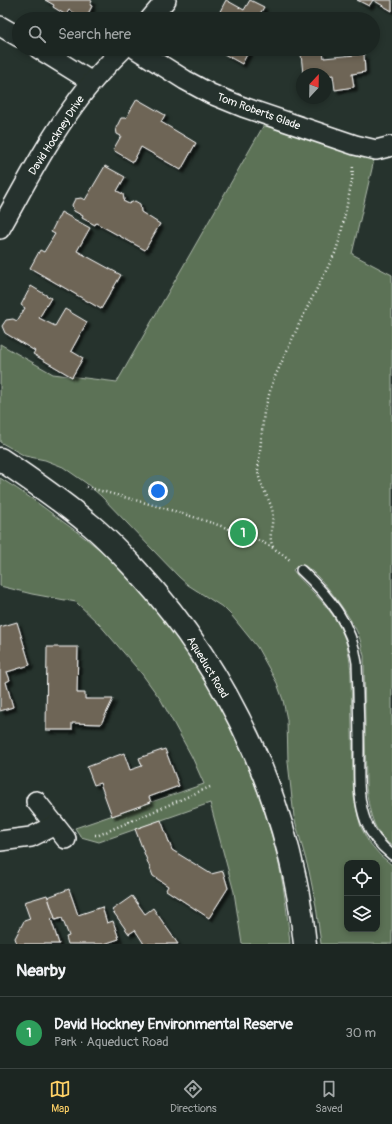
<!DOCTYPE html>
<html lang="en">
<head>
<meta charset="utf-8">
<style>
	:root { --surface:#1c2622; --page:#252e2a; --text:#f1f3f6; --muted:#a0a5a5; --line:#3a4340; --accent:#ffd166 }
	body { margin:0; font-family:Pangolin,sans-serif; background:var(--page); color:var(--text) }
	.controls { position:absolute; right:12px; bottom:12px; display:grid; overflow:hidden; border-radius:8px; box-shadow:0 2px 6px #0003 }
	.controls button { width:36px; height:36px; display:grid; place-items:center; padding:0; border:0; border-bottom:1px solid var(--line); background:var(--surface); color:var(--text); font:20px sans-serif }
	.compass { position:absolute; left:296px; top:68px; width:36px; height:36px; border-radius:50%; background:var(--surface); box-shadow:0 2px 6px #0003; rotate:22deg }
	.you { position:absolute; left:158px; top:491px; width:14px; height:14px; margin:-10px; border:3px solid #fff; border-radius:50%; background:#1a73e8; box-shadow:0 0 0 6px #1a73e833 }
	.badge { display:grid; place-items:center; width:26px; height:26px; border-radius:50%; background:var(--accent); color:#fff; font-size:13px; font-weight:700 }
	.pin { position:absolute; translate:-50% -50%; border:2px solid #fff; box-shadow:0 1px 4px #0006 }
	.list { margin:0; padding:0; list-style:none }
	h2 { display:flex; justify-content:space-between; align-items:center; height:52px; margin:0; padding:0 16px; font-size:17px }
	h2 small { font-size:13px; font-weight:400; color:var(--muted) }
	.list li { display:grid; grid-template-columns:26px 1fr auto; gap:12px; align-items:center; box-sizing:border-box; height:72px; padding:0 16px; border-top:1px solid var(--line) }
	.list b { display:block; font-size:15px; white-space:nowrap }
	.list p { margin:0; font-size:13px; white-space:nowrap; color:var(--muted) }
	.list em { font-size:13px; font-style:normal; color:var(--muted) }
	.icon { flex:none; width:22px; height:22px; fill:none; stroke:currentColor; stroke-width:2; stroke-linecap:round; stroke-linejoin:round }
	.map { position:relative; flex:none; width:392px; height:944px; overflow:hidden }
	.search { position:absolute; background:var(--surface); box-shadow:0 2px 6px #0003; left:12px; right:12px; top:12px; height:44px; display:flex; align-items:center; gap:10px; box-sizing:border-box; padding:0 14px; border-radius:22px; color:var(--muted); font-size:15px }
	.sheet { height:124px; background:var(--surface) }
	nav { display:flex; justify-content:space-around; align-items:center; box-sizing:border-box; height:56px; border-top:1px solid var(--line); background:var(--surface); font-size:11px; color:var(--muted) }
	nav a { display:grid; justify-items:center; gap:2px }
	nav .on { color:var(--accent) }
	.map>svg:first-child { display:block }
</style>
</head>
<body>
<div class="map">
<svg width="392" height="944" viewBox="0 0 392 944">
	<defs>
		<filter id="shadow"><feDropShadow dx="3.5" dy="3.5" stdDeviation="1" flood-color="#0009"/></filter>
	</defs>
	<rect width="100%" height="100%" fill="#26332d"/>
	<filter id="ink" filterUnits="userSpaceOnUse"><feTurbulence type="fractalNoise" baseFrequency=".025" numOctaves="2"/><feDisplacementMap in="SourceGraphic" scale="8" xChannelSelector="R" yChannelSelector="G"/><feConvolveMatrix kernelMatrix="1 2 1 2 8 2 1 2 1" color-interpolation-filters="sRGB"/></filter>
	<g filter="url(#ink)">
		<!-- green -->
		<g fill="#5b7256" stroke="#adb8aa" fill-rule="evenodd">
			<path d="M 265,123 L 374,160 L 352,254 L 392,275 L 392,846 C 372,832 369,809 366,787 L 364,656 C 362,649 361,641 358,634 C 350,616 322,576 305,566 L 295,568 L 293,570 C 299,579 309,587 316,595 C 340,621 349,639 351,675 L 353,780 L 354,797 L 358,816 L 361,827 L 368,841 L 380,855 L 392,865 L 392,944 L 321,944 L 316,906 L 309,871 L 294,817 L 288,762 L 287,720 L 283,700 L 277,683 L 257,647 L 232,616 L 224,608 L 188,585 L 179,577 L 101,496 L 86,483 L 63,467 L 45,460 L 25,456 L 0,442 L 0,344 L 53,374 L 117,382 ZM 347,863 L 377,863 L 377,929 L 347,929 Z"/>
			<path d="M 0,478 C 22,491 42,506 62,521 C 80,534 98,547 114,562 C 134,581 151,603 167,624 C 221,697 261,781 280,869 C 285,894 288,919 290,944 L 242,944 L 234,892 L 210,803 L 99,842 L 81,837 L 75,828 L 204,784 L 192,757 L 161,700 L 142,674 L 99,624 L 76,602 L 32,594 L 0,586 Z"/>
		</g>
		<!-- building -->
		<g fill="#6e6557" stroke="#fff" filter="url(#shadow)">
			<polygon points="45,0 90,0 92,1 90,5 92,6 87,16 85,15 83,18 69,10 66,15 53,7 54,5"/>
			<polygon points="226,0 244,10 250,0 264,7 257,19 216,19"/>
			<polygon points="357,0 373,0 369,6"/>
			<polygon points="373,0 392,0 392,11"/>
			<polygon points="227,49 250,49 242,64 224,54"/>
			<polygon points="323,52 324,58 364,54 365,72 352,74 354,87 335,90 333,75 326,76 326,74 303,74 301,54"/>
			<polygon points="137,99 165,115 161,122 196,143 181,170 141,147 133,162 113,150 121,136 117,134 116,128 121,118 126,118"/>
			<polygon points="105,166 125,177 117,191 123,194 124,200 123,201 129,204 130,203 135,201 140,204 141,212 160,224 145,250 96,223 95,225 82,218 83,216 74,211 72,205 75,199 81,198 85,200"/>
			<polygon points="61,212 90,228 77,251 121,275 101,309 30,268 40,250 44,252 55,234 51,232"/>
			<polygon points="31,286 51,298 39,318 55,326 65,309 87,322 71,351 83,358 72,377 33,354 35,351 5,333 2,326 6,320 13,319 17,321 25,308 21,305"/>
			<polygon points="17,622 30,665 7,672 10,680 6,682 13,707 0,711 0,627"/>
			<polygon points="47,647 78,647 77,693 85,693 85,699 113,699 101,724 72,723 72,730 46,730"/>
			<polygon points="165,749 179,786 149,797 151,802 112,816 100,783 94,785 87,767 124,753 130,770 142,766 139,758"/>
			<polygon points="161,820 172,850 211,874 223,871 228,888 209,918 166,890 168,886 153,876 135,829"/>
			<polygon points="69,889 78,915 102,907 107,923 113,921 119,939 104,944 68,944 66,937 69,936 62,918 55,920 48,897"/>
			<polygon points="47,895 55,918 51,919 59,944 17,944 15,938 24,921 30,919 24,902"/>
			<polygon points="132,896 145,914 153,908 178,944 144,944 135,930 129,934 112,910"/>
		</g>
		<g fill="none" stroke-linecap="round" stroke-linejoin="round">
			<defs>
				<path id="lane" d="M 301,570 C 329,596 352,624 357,663 C 358,691 359,720 359,749 C 359,772 357,799 366,822 C 371,835 381,846 392,855"/>
				<g id="street">
					<polyline points="150,19 166,0"/>
					<polyline points="0,26 19,37"/>
					<polyline points="39,49 92,82"/>
					<polyline points="136,49 185,80 211,94 243,107 355,145 376,150 392,146"/>
					<path d="M 0,229 C 24,187 46,143 75,104 C 89,84 106,66 123,49"/>
					<polyline points="36,801 66,839"/>
					<polyline points="0,841 31,837 55,825"/>
				</g>
				<path id="secondary" d="M 0,459 C 30,479 60,500 88,523 C 106,537 122,555 138,572 C 231,674 291,806 305,944"/>
			</defs>
			<!-- lane casing -->
			<use href="#lane" stroke="#fff" stroke-width="12"/>
			<!-- street casing -->
			<use href="#street" stroke="#fff" stroke-width="22"/>
			<!-- secondary casing -->
			<use href="#secondary" stroke="#fff" stroke-width="25"/>
			<!-- path -->
			<g stroke="#fff" stroke-width="2.5" stroke-dasharray="1 3" stroke-linecap="butt">
				<path d="M 86,487 C 128,498 170,509 212,523 C 239,532 268,541 291,561"/>
				<path d="M 273,547 C 267,535 275,522 272,509 C 268,495 259,485 258,470 L 264,412 L 273,381 L 302,318 L 335,253 L 340,238 L 352,181 L 353,165"/>
				<polyline points="95,835 99,835 210,787"/>
			</g>
			<!-- lane -->
			<use href="#lane" stroke="#26332d" stroke-width="9"/>
			<!-- street -->
			<use href="#street" stroke="#26332d" stroke-width="19"/>
			<!-- secondary -->
			<use href="#secondary" stroke="#26332d" stroke-width="22"/>
		</g>
	</g>
	<g text-anchor="middle" stroke-width="3.5" stroke-linejoin="round" paint-order="stroke">
		<!-- street labels -->
		<g font-size="11" fill="#fff" stroke="#26332d">
			<text transform="translate(259 111) rotate(20)" y="4">Tom Roberts Glade</text>
			<text transform="translate(56 135) rotate(-57)" y="4">David Hockney Drive</text>
			<text transform="translate(208 667) rotate(59)" y="4">Aqueduct Road</text>
		</g>
	</g>
</svg>
<div class="controls">
<button><svg class="icon" aria-label="locate" viewBox="0 0 24 24"><circle cx="12" cy="12" r="6"/><path d="M12 2v4M12 18v4M2 12h4M18 12h4"/></svg></button>
<button><svg class="icon" aria-label="layers" viewBox="0 0 24 24"><path d="M12 4l9 5-9 5-9-5zM3 14l9 5 9-5"/></svg></button>
</div>
<svg class="compass" viewBox="-18 -18 36 36"><path d="M0-13l5 13h-10z" fill="#e53935"/><path d="M0 13l5-13h-10z" fill="#a0a5a5"/></svg>
<div class="you"></div>
<div class="pin badge" style="left:243px;top:533px;background:#2e9e5b">1</div>
<div class="search"><svg class="icon" aria-label="search" viewBox="0 0 24 24"><circle cx="10" cy="10" r="6"/><path d="M15 15l6 6"/></svg>Search here</div>
</div>
<section class="sheet">
<h2>Nearby<small></small></h2>
<ul class="list">
<li><span class="badge" style="background:#2e9e5b">1</span><div><b>David Hockney Environmental Reserve</b><p>Park · Aqueduct Road</p></div><em>30 m</em></li>
</ul>
</section>
<nav>
<a class="on"><svg class="icon" aria-label="map" viewBox="0 0 24 24"><path d="M3 6l6-2 6 2 6-2v14l-6 2-6-2-6 2zM9 4v14M15 6v14"/></svg>Map</a>
<a><svg class="icon" aria-label="directions" viewBox="0 0 24 24"><path d="M12 3l9 9-9 9-9-9zM9 14v-3h6M13 9l2 2-2 2"/></svg>Directions</a>
<a><svg class="icon" aria-label="saved" viewBox="0 0 24 24"><path d="M7 4h10v16l-5-4-5 4z"/></svg>Saved</a>
</nav>
</body>
</html>
